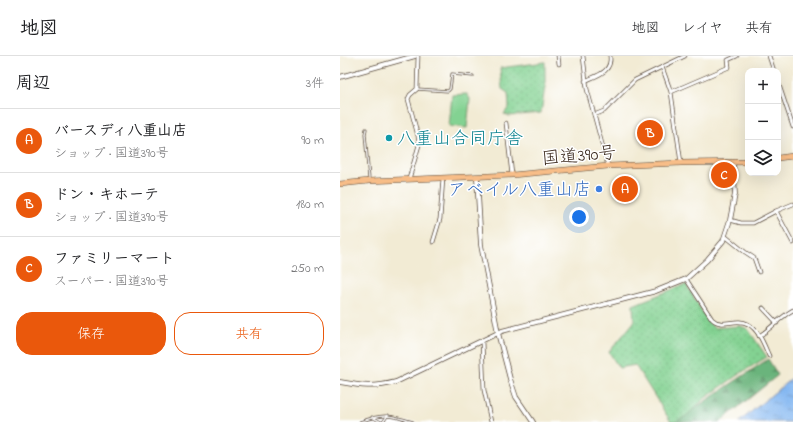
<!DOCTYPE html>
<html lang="ja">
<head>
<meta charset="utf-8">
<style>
	:root { --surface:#fff; --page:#f6f6f6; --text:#202124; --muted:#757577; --line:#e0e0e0; --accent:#ea580c }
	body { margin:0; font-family:"Indie Flower","Klee One",sans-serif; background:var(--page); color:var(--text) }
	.controls { position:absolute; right:12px; top:12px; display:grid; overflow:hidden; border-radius:8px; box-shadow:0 4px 16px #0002 }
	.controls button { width:36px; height:36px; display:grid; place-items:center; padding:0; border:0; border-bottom:1px solid var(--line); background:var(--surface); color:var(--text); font:20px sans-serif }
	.you { position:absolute; left:239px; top:161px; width:14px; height:14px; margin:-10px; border:3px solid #fff; border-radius:50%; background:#1a73e8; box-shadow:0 0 0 6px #1a73e833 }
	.badge { display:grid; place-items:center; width:26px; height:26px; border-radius:50%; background:var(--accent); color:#fff; font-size:13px; font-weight:700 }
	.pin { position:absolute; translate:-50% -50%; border:2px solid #fff; box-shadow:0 1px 4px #0006 }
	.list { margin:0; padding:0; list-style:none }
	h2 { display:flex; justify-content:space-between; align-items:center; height:52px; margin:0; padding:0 16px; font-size:17px }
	h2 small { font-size:13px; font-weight:400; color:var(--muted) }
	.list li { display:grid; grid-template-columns:26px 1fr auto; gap:12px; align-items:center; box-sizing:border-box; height:64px; padding:0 16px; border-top:1px solid var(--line) }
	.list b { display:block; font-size:15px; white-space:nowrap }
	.list p { margin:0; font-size:13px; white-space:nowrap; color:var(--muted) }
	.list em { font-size:13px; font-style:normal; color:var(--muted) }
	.actions { display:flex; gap:8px; padding:12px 16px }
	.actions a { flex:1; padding:9px 0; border:1px solid var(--accent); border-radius:16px; text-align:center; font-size:14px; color:var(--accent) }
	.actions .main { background:var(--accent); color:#fff }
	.icon { flex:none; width:22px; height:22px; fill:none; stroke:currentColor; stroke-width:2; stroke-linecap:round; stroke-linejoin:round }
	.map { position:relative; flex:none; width:453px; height:366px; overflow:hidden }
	header { display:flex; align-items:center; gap:24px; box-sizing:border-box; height:56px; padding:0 20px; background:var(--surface); border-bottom:1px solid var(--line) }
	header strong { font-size:19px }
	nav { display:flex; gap:22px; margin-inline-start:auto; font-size:14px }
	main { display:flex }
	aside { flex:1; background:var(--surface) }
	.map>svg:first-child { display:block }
</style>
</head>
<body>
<header>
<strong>地図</strong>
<nav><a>地図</a><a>レイヤ</a><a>共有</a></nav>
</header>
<main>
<aside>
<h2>周辺<small>3件</small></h2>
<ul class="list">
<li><span class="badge">A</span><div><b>バースディ八重山店</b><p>ショップ · 国道390号</p></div><em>90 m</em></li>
<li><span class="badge">B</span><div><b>ドン・キホーテ</b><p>ショップ · 国道390号</p></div><em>180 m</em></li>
<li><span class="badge">C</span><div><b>ファミリーマート</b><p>スーパー · 国道390号</p></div><em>250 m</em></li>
</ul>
<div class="actions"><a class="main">保存</a><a>共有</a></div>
</aside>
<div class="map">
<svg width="453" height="366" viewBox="0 0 453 366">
	<defs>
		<pattern id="forest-firs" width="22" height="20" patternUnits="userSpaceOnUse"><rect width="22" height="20" fill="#6ab47c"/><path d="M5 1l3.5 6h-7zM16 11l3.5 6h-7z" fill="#589365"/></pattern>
		<pattern id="park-dots" width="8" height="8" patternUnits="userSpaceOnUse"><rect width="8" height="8" fill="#83d292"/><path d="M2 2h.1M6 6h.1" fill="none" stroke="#72b47d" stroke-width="1.8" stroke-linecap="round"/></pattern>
		<pattern id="water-ripples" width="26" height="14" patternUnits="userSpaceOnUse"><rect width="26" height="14" fill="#84b7f1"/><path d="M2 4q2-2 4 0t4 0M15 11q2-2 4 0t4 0" fill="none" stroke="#6d95c3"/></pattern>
	</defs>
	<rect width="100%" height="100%" fill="#fff"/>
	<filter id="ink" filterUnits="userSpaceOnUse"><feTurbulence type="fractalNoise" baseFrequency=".025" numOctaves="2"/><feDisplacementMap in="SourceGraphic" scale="8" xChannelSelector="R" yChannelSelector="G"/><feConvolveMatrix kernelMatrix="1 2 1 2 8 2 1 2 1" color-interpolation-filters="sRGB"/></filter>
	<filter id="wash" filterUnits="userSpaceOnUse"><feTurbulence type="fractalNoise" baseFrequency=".012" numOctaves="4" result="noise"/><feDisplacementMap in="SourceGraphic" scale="16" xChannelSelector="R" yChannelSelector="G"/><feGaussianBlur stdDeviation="0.9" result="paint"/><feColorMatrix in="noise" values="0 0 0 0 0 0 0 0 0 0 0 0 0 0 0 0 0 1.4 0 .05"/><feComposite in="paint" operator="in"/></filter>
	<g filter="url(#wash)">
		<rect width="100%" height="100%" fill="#f2ebd4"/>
		<!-- grass -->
		<polygon fill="#83d292" stroke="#5f7e58" points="127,38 130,43 127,72 109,70 112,39"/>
		<!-- forest -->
		<polygon fill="url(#forest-firs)" stroke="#526f4d" points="428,303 438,319 380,366 334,366"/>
		<!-- park -->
		<g fill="url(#park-dots)" stroke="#5f7e58">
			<polygon points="205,6 205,31 201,57 169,60 164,58 169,51 168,37 162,33 160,12"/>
			<polygon points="346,228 368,265 374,272 400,270 408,273 427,301 399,318 364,343 346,360 335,366 331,366 295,309 279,312 269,296 294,266 293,249"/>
		</g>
		<!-- water -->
		<polygon fill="url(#water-ripples)" stroke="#607088" points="453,321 453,366 399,366"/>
	</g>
	<g filter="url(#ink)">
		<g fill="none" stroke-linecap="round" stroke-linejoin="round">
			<defs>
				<g id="service">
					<polyline points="77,33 108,35 110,33 112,18 133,20"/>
					<polyline points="26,73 25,78 29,123"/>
					<polyline points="32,361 41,366"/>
					<path d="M 20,366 C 43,357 50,359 73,366"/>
					<polyline points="43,366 48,359"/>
				</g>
				<g id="minor">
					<polyline points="218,0 219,8"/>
					<polyline points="243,0 247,33 268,110"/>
					<polyline points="429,0 434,15"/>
					<polyline points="322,11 331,36"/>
					<path d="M 245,25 C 258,19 272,16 270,0"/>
					<polyline points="438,26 453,71"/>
					<polyline points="254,59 264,55 295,24 345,0"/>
					<polyline points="166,67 172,119"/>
					<polyline points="341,107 331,36 389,11 388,4 397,0"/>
					<polyline points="69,123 79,89 78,80 68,43 70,39 77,33 78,0"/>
					<polyline points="436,155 453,187"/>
					<polyline points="390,164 401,167 413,167 436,155 453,148"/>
					<polyline points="385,180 405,196 414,202 419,216"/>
					<polyline points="93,186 100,163 103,122"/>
					<path d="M 346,223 L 372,263 C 382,273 396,261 408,268 C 419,274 424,289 429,300"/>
					<polyline points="423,252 437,267"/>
					<path d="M 419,280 C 431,273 440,261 453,254"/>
					<polyline points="142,285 144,334 151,366"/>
				</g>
				<g id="tertiary">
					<polyline points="0,21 75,0"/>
					<polyline points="137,122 141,189 158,277 170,323 176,341 193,366"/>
					<path d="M 0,326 C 22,330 33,332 56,326 L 162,275 L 316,235 L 346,223 L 367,204 L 383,185 L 390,164 L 395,138 L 393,107"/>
				</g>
				<g id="trunk">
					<polyline points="438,102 453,100"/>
					<polyline points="0,128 29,125 172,119 268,110 341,107 408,106"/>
				</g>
			</defs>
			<!-- service casing -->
			<use href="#service" stroke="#564739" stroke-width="3"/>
			<!-- minor casing -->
			<use href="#minor" stroke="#564739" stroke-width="4.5"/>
			<!-- tertiary casing -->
			<use href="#tertiary" stroke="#564739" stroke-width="5.5"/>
			<!-- trunk casing -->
			<use href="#trunk" stroke="#564739" stroke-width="6"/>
			<!-- service -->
			<use href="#service" stroke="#fff" stroke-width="1.5"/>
			<!-- minor -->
			<use href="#minor" stroke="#fff" stroke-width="3"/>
			<!-- tertiary -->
			<use href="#tertiary" stroke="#fff" stroke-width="4"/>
			<!-- trunk -->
			<use href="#trunk" stroke="#f7bd88" stroke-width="5"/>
		</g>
	</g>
	<!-- markers -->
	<circle fill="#0f9aa8" stroke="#fff" stroke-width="1.5" cx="49" cy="82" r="4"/>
	<circle fill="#3f7fe0" stroke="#fff" stroke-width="1.5" cx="259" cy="133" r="4"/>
	<g text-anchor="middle" stroke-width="3" stroke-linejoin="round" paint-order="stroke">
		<!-- culture labels -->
		<g font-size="18" fill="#0d838f" stroke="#fff" text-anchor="start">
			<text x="57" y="88">八重山合同庁舎</text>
		</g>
		<!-- street labels -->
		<g font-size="18" fill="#3b2a1e" stroke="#fff">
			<text transform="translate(239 99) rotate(-5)" y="6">国道390号</text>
		</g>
		<!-- shop labels -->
		<g font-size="18" fill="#366cbe" stroke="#fff" text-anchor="end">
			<text x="251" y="139">アベイル八重山店</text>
		</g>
	</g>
</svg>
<div class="controls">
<button>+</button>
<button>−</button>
<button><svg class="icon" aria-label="layers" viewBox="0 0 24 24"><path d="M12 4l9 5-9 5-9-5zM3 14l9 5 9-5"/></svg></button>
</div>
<div class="you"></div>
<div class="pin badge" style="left:285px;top:133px">A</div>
<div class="pin badge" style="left:310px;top:77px">B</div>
<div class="pin badge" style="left:384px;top:119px">C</div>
</div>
</main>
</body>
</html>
